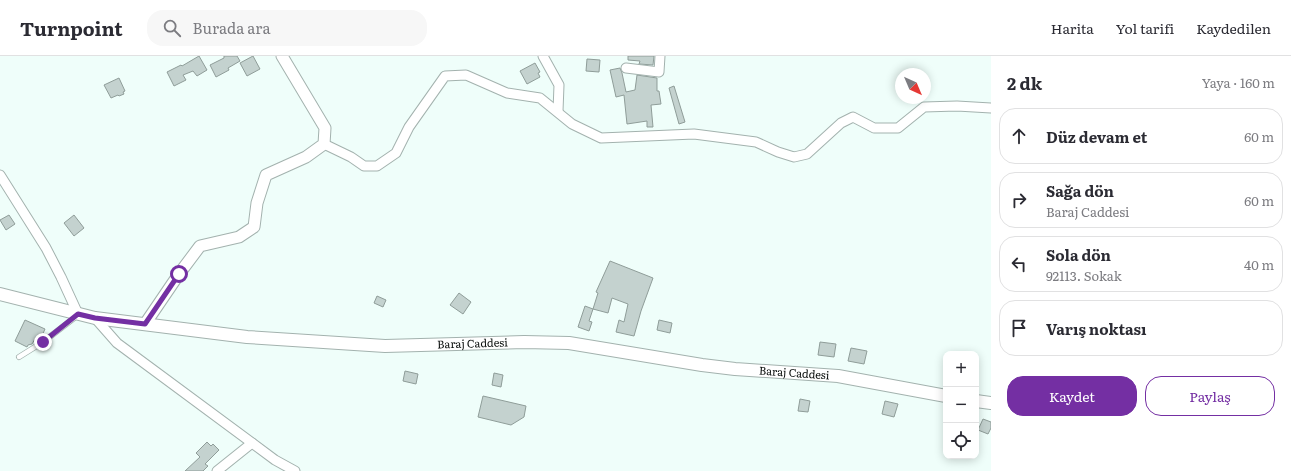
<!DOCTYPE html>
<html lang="tr">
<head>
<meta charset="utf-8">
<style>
	:root { --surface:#fff; --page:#f7f7f7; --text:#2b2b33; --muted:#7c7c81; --line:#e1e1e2; --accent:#742fa3 }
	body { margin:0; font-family:Literata,serif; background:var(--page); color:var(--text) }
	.controls { position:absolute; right:12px; bottom:12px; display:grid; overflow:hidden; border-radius:8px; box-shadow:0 2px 10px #0003 }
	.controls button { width:36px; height:36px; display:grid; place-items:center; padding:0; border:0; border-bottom:1px solid var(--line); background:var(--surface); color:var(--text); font:20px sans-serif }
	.compass { position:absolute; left:895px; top:12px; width:36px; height:36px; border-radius:50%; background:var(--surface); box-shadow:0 2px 10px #0003; rotate:136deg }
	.stop { position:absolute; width:12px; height:12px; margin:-9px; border:3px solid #742fa3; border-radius:50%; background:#fff }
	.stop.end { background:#742fa3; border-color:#fff; box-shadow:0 1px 4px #0008 }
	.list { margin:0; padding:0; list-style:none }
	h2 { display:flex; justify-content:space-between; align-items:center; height:52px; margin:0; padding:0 16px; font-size:17px }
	h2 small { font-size:13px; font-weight:400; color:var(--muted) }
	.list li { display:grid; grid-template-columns:26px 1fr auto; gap:12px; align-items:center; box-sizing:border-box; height:56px; margin:0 8px 8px; padding:0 8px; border:1px solid var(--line); border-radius:16px }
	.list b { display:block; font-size:15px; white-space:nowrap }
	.list p { margin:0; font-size:13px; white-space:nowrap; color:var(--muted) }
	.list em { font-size:13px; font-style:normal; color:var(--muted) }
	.actions { display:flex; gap:8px; padding:12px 16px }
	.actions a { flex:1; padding:9px 0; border:1px solid var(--accent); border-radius:16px; text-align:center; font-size:14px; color:var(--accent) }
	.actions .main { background:var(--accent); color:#fff }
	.icon { flex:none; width:22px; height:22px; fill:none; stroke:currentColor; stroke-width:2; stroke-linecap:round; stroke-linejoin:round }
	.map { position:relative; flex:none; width:991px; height:415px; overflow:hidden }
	header { display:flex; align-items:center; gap:24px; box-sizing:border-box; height:56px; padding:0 20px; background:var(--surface); border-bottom:1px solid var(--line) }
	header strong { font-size:19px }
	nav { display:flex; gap:22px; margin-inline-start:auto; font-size:14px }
	.search { width:280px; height:36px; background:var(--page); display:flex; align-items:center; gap:10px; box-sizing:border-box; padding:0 14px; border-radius:16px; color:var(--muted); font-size:15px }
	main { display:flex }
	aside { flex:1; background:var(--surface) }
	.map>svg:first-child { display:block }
</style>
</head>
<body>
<header>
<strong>Turnpoint</strong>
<div class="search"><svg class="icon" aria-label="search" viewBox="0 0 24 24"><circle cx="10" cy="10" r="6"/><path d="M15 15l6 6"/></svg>Burada ara</div>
<nav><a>Harita</a><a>Yol tarifi</a><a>Kaydedilen</a></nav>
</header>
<main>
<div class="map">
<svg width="991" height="415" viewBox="0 0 991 415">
	<rect width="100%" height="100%" fill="#effefa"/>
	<!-- building -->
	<g fill="#c4d2cf" stroke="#8f9d99">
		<polygon points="199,0 207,14 197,20 193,15 183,19 186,24 174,30 167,16 181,9 182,10"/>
		<polygon points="224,0 237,0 240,5 228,12 229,14 216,21 210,9 224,2"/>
		<polygon points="253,0 260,13 247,20 240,7"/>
		<polygon points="628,0 654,0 653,9 639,8 640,5 628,4"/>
		<polygon points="587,3 600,4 599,16 586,15"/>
		<polygon points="535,7 540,16 538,17 540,21 527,28 520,15"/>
		<polygon points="620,12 622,17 626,36 635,34 637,19 657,22 657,35 659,35 661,48 651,49 653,71 647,71 647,65 627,68 624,39 616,41 610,14"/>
		<polygon points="119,22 125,35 123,36 124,38 119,40 118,39 111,42 104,29"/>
		<polygon points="674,30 685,66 679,68 669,32"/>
		<polygon points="9,159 15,168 6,174 0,164"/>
		<polygon points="74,159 84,172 74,180 64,167"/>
		<polygon points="610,205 653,222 641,255 634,280 616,276 619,264 624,266 628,248 612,242 608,257 593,253 598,237 596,236"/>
		<polygon points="459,237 471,246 463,258 450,249"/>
		<polygon points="377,240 386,244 383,251 374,247"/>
		<polygon points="585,250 593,253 589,265 592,266 589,275 578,271"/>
		<polygon points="25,264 45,273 40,284 38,285 35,283 32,288 28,289 27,291 15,285"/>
		<polygon points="659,264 672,267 670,277 657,274"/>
		<polygon points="820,286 836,288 834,301 818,299"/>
		<polygon points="851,292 867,295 864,308 848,305"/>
		<polygon points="405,315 418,318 416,328 403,325"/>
		<polygon points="494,317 503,319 501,331 492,329"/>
		<polygon points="483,340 526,350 524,361 511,369 478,361"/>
		<polygon points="800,343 810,345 808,356 798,355"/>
		<polygon points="885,345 898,348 894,361 882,358"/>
		<polygon points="983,363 991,366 991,372 988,378 978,374"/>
		<polygon points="207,386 211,390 213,388 219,394 205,408 208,410 203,415 185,415 200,401 196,397"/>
	</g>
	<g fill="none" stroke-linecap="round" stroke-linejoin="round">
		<defs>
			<polyline id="service" points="19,301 43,286 78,259"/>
			<g id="minor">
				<polyline points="543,0 559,29 558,55"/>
				<polyline points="626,12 659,16 660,0"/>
				<polyline points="324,88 351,101 364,110 377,110 396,97 409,71 445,20 466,19 507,37 540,42 572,68 601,82 694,78 756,86 778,96 794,101 807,98 841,67 853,61 874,72 898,72 924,51 957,50 991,52"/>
				<polyline points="0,119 46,192 61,221 78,258"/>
				<polyline points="95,262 117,287 275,404 295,415"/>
				<polyline points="217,415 252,387"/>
			</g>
			<polyline id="tertiary" points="145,268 179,218 200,190 239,181 254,171 257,147 266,119 306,101 324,88 325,72 282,0"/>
			<g id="secondary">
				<path id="s1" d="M 0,238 L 95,262 L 247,281 L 385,290 L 524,286 L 569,287 L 702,309 L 735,313 L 838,320 L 946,340"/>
				<polyline points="976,345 991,347"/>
			</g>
		</defs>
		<!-- service casing -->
		<use href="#service" stroke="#a3b2ae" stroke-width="6"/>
		<!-- minor casing -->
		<use href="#minor" stroke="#a3b2ae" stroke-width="11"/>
		<!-- tertiary casing -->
		<use href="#tertiary" stroke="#a3b2ae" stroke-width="13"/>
		<!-- secondary casing -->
		<use href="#secondary" stroke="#a3b2ae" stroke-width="14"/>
		<!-- service -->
		<use href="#service" stroke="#fff" stroke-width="4.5"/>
		<!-- minor -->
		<use href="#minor" stroke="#fff" stroke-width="9"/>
		<!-- tertiary -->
		<use href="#tertiary" stroke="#fff" stroke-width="11"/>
		<!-- secondary -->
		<use href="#secondary" stroke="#fff" stroke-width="12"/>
	</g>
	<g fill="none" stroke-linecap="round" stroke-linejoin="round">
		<!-- route -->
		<polyline stroke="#742fa3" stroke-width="5" points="43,286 78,258 95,262 145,268 179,218"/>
	</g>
	<g text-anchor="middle" stroke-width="3.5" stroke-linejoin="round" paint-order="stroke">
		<!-- street labels -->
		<g font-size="11" fill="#090e0c" stroke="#effefa">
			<text dy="4" stroke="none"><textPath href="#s1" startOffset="477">Baraj Caddesi</textPath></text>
			<text dy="4" stroke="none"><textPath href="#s1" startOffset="801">Baraj Caddesi</textPath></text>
		</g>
	</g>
</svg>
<div class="controls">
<button>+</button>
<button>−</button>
<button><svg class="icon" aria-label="locate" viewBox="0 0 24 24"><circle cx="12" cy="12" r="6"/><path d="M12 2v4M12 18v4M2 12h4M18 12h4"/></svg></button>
</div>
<svg class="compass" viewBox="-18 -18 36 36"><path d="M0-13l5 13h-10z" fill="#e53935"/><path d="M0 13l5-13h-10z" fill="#7c7c81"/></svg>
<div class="stop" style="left:179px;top:218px"></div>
<div class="stop end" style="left:43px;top:286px"></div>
</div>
<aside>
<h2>2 dk<small>Yaya · 160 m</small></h2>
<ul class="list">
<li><svg class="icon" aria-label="ahead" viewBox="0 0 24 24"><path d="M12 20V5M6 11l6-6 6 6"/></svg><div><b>Düz devam et</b></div><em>60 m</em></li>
<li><svg class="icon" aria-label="right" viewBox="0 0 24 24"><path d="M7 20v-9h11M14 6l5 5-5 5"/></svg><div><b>Sağa dön</b><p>Baraj Caddesi</p></div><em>60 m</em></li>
<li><svg class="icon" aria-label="left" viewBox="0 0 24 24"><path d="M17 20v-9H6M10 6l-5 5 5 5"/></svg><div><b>Sola dön</b><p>92113. Sokak</p></div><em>40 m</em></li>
<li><svg class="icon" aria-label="arrive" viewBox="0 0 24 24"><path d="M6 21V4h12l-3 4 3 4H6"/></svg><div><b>Varış noktası</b></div></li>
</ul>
<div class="actions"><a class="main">Kaydet</a><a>Paylaş</a></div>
</aside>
</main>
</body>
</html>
